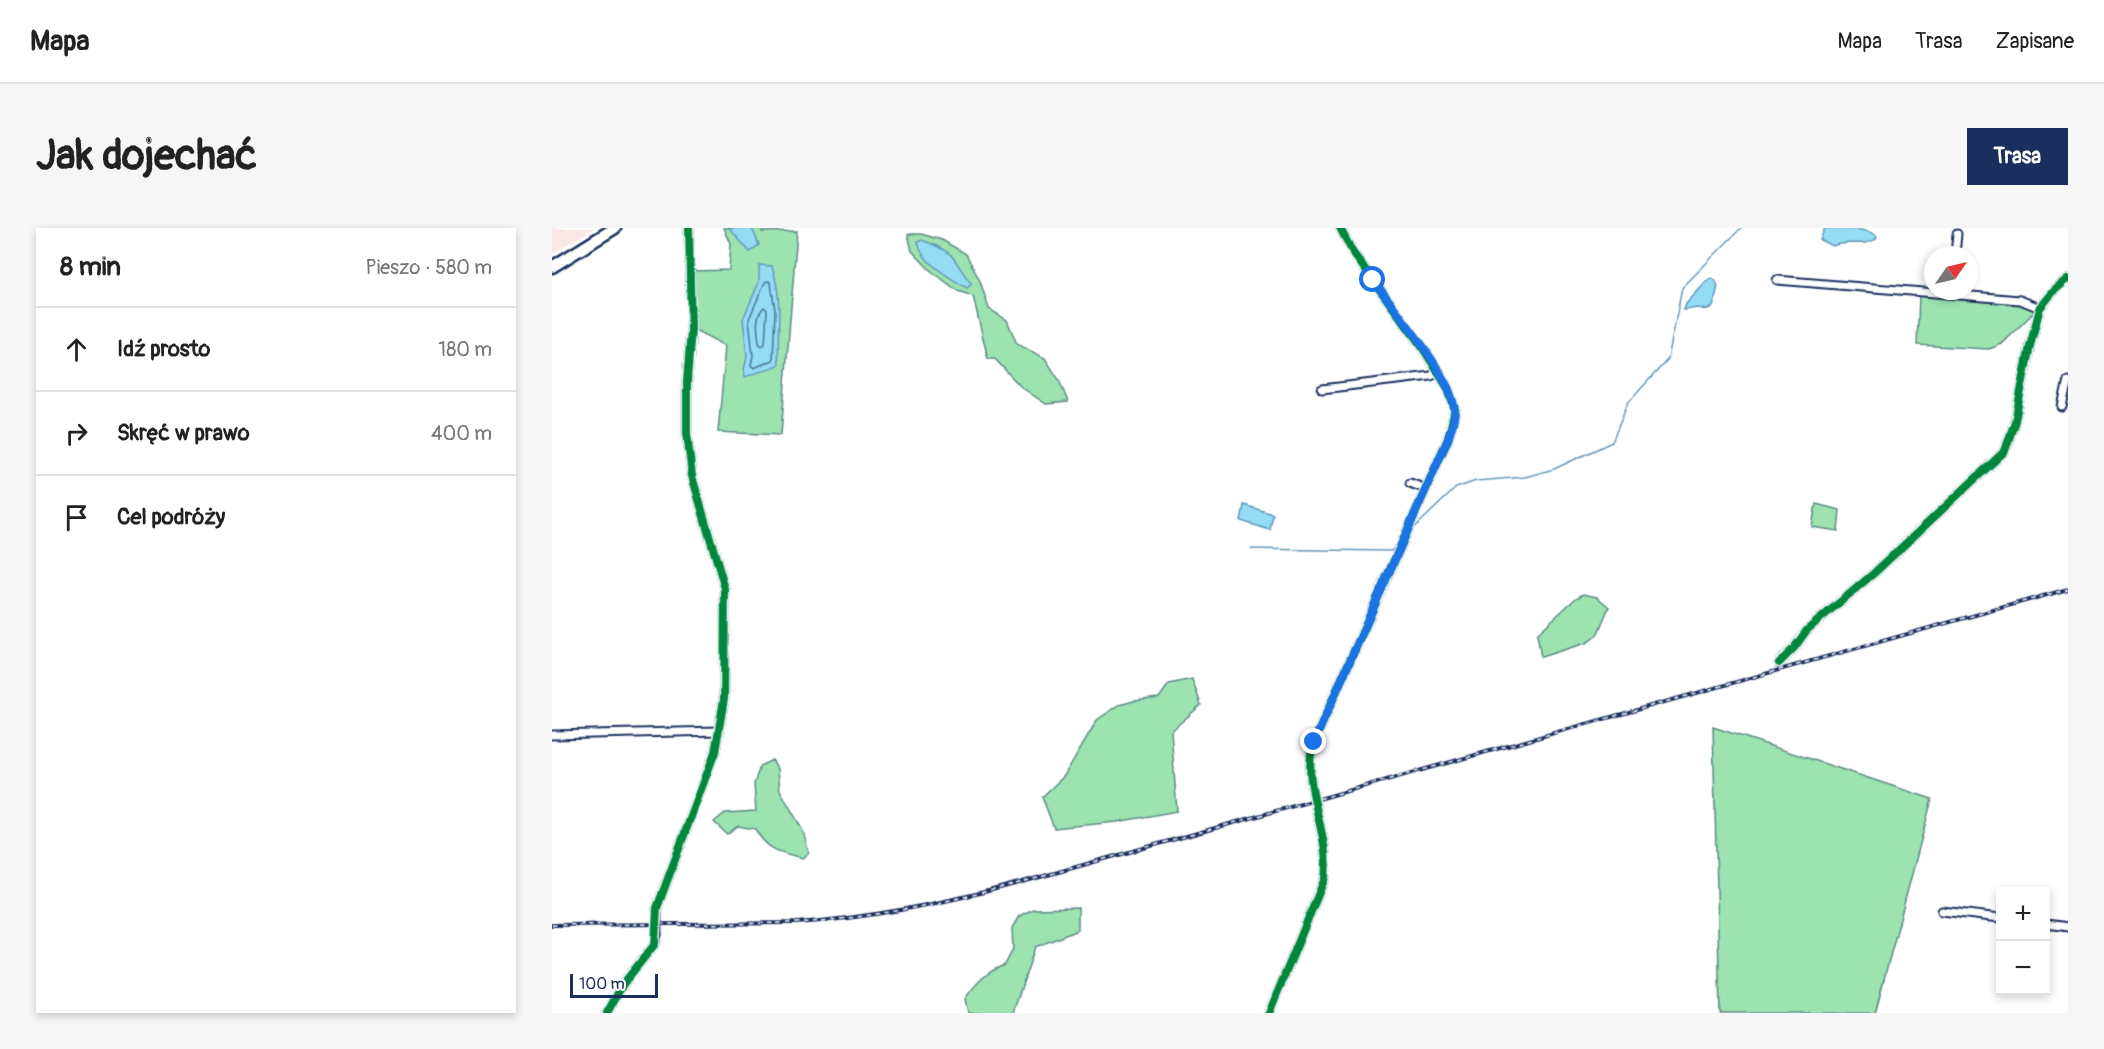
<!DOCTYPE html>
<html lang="pl">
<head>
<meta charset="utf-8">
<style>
	:root { --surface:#fff; --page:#f6f6f6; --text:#222; --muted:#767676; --line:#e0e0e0; --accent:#1b2f5e }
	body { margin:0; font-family:Pangolin,sans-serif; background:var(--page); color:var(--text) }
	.controls { position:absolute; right:18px; bottom:18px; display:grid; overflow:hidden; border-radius:0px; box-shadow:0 3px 9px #0003 }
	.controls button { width:54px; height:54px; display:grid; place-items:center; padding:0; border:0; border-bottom:2px solid var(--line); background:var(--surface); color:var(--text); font:30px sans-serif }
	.compass { position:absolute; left:1372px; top:18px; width:54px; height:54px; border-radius:50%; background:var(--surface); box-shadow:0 3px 9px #0003; rotate:56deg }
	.scale { position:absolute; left:18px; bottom:15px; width:88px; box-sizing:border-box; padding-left:6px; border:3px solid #1b2f5e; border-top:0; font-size:16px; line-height:21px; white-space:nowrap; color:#1b2f5e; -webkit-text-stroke:4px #fff; paint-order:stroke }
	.stop { position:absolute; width:18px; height:18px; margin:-14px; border:4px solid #1a73e8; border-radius:50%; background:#fff }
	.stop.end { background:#1a73e8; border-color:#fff; box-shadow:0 2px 6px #0008 }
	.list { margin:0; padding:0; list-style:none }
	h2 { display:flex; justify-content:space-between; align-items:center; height:78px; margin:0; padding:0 24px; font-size:26px }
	h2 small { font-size:20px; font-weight:400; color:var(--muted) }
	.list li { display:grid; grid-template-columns:39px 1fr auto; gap:18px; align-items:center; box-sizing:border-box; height:84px; padding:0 24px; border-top:2px solid var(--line) }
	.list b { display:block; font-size:22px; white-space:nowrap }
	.list em { font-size:20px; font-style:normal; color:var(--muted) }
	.icon { flex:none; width:33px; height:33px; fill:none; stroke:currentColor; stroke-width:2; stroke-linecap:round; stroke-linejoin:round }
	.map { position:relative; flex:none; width:1516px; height:785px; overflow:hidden; border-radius:0px }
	header { display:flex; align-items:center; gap:36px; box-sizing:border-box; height:84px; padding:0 30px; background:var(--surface); border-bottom:2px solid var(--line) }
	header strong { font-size:28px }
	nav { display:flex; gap:33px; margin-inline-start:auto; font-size:21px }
	.intro { display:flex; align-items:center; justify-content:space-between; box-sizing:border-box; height:144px; padding:0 36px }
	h1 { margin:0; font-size:42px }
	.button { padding:15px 27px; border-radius:0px; background:var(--accent); color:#fff; font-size:21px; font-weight:700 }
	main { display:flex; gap:36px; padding:0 36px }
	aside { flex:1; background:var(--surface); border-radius:0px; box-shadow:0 3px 9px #0003 }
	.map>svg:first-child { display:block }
</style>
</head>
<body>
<header>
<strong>Mapa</strong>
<nav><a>Mapa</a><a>Trasa</a><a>Zapisane</a></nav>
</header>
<div class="intro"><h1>Jak dojechać</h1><a class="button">Trasa</a></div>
<main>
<aside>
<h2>8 min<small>Pieszo · 580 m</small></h2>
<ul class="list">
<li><svg class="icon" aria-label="ahead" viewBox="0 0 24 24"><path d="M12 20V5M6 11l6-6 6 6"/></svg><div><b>Idź prosto</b></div><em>180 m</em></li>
<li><svg class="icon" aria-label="right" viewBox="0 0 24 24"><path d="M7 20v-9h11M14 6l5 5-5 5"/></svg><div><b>Skręć w prawo</b></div><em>400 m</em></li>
<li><svg class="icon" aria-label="arrive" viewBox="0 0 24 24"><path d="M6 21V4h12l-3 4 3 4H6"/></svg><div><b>Cel podróży</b></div></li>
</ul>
</aside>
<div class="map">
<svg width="1516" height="785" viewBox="0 0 1516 785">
	<rect width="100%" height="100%" fill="#fff"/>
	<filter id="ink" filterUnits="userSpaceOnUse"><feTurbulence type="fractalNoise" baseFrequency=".0167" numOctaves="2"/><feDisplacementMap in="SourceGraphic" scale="12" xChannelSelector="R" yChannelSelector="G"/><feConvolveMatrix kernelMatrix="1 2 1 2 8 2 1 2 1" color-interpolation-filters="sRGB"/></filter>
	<g filter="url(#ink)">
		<!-- built -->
		<polygon fill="#f9e7e6" points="0,0 42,0 0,26"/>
		<!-- green -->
		<g fill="#9ce3b0" stroke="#5c8987" stroke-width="1.5">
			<polygon points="172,0 210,0 210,4 245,3 229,207 166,204 174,118 141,101 140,43 177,42 179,16"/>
			<polygon points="356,6 369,6 390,12 414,26 428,53 437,81 455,92 465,116 493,130 507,152 516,174 494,176 469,159 443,131 436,131 421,68 406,63 378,42 360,23"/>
			<polygon points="1367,68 1470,75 1482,79 1483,83 1450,116 1437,121 1365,117"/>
			<polygon points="1264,276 1288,282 1286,303 1260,299"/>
			<polygon points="1031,366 1045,369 1057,379 1045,407 1039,412 1034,415 989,429 985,406 1024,370"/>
			<polygon points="640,451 649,477 619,503 625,583 565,594 502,600 490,569 512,548 545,492 567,477 582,473 607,470 617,456"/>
			<polygon points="1161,499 1380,571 1323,785 1168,785"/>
			<path d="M 220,532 L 226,541 L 228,562 L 251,603 L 257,625 L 251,630 C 226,624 216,623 203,601 L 186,598 L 175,606 L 162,594 L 173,585 L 204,583 L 202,556 L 208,538 Z"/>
			<path d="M 526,680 L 526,702 L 483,719 L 461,785 L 416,785 L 413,771 C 424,755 435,743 453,737 L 461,721 L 460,700 L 467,688 L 481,681 Z"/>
		</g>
		<!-- water -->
		<g fill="#93dcf4" stroke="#6397b8" stroke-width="1.5">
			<polygon points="177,0 200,0 207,17 198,24"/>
			<path d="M 1273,0 C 1284,0 1318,0 1325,8 L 1324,11 C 1312,20 1294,11 1281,18 L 1268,12 Z"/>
			<path d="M 370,12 C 380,16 392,20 400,28 C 407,37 412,48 420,56 L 415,60 L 411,58 C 396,48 369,34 366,14 Z"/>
			<path d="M 207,37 L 220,38 C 232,76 224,100 227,137 L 193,149 L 192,142 L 195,129 L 191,91 L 207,54 Z"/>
			<polygon points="1160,50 1163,52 1166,58 1161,79 1155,82 1146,80 1132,82 1134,76 1157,51"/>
			<polygon points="692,277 721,286 718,302 689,293"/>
		</g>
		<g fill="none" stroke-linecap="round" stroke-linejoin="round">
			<!-- shore -->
			<g stroke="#4b749a" stroke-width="1.5">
				<polygon points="217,53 219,56 223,82 221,132 202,140 199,137 201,128 197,91 213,54"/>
				<path d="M 212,79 L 215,82 L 213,116 L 210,118 L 207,115 C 206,102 202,89 212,79 Z"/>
			</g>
			<!-- stream -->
			<g stroke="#6397b8" stroke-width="1.5">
				<polyline points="860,302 904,260 924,253 973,249 1002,241 1060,214 1076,175 1116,131 1130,60 1189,0"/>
				<polyline points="699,321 839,323 846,316"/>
			</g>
			<defs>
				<g id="street">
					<polyline points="1403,27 1405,6"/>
					<polyline points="1225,52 1468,72 1488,80"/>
					<polyline points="770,161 879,148 887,144"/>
					<polyline points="1510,179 1516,153"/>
					<polyline points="858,255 874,261"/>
					<polyline points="1227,435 1242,420 1255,402 1321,346 1453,223 1463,193 1478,118 1488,80 1502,63 1516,51"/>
					<polyline points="0,507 167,503"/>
					<polyline points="1390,683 1448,690"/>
					<polyline points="105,686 105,680 163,524 172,471 173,361 140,248 135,205 135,153 139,102 137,0"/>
					<polyline points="1494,696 1516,699"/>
					<polyline points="55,785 71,756 103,716 105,707"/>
					<path d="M 717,785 L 773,650 C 779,605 749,561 761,516 L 896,211 L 903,182 L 896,160 L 869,117 L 801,25 L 788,0"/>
				</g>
				<polyline id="secondary" points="0,39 63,0"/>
			</defs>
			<!-- street casing -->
			<use href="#street" stroke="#1b2f5e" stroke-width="11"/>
			<!-- secondary casing -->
			<use href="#secondary" stroke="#1b2f5e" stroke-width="15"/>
			<!-- street -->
			<use href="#street" stroke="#fff" stroke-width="7"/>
			<!-- secondary -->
			<use href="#secondary" stroke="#fff" stroke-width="10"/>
			<defs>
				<path id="rail" d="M 0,697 L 244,695 C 321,690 393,675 467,655 L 1516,361"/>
			</defs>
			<!-- rail casing -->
			<use href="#rail" stroke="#1b2f5e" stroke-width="4"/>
			<!-- rail -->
			<use href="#rail" stroke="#fff" stroke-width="1.5" stroke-dasharray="4.5" stroke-linecap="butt"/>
			<defs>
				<polyline id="street-bridge" points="105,707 105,686"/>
			</defs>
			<!-- street-bridge casing -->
			<use href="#street-bridge" stroke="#1b2f5e" stroke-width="11" stroke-linecap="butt"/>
			<!-- street-bridge -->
			<use href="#street-bridge" stroke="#fff" stroke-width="7"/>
			<defs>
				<g id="cycleway">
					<polyline points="1227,435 1242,420 1255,402 1321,346 1453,223 1463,193 1478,118 1488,80 1502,63 1516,51"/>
					<polyline points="55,785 71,756 103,716 105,680 163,524 172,471 173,361 140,248 135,205 135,153 139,102 137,0"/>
					<path d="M 717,785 L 773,650 C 779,605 749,561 761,516 L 896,211 L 903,182 L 896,160 L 869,117 L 801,25 L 788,0"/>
				</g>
			</defs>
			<!-- cycleway casing -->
			<use href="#cycleway" stroke="#fff" stroke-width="11"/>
			<!-- cycleway -->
			<use href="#cycleway" stroke="#00873e" stroke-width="8"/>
		</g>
	</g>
	<g fill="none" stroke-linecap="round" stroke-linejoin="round" filter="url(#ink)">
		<!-- route -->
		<path stroke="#1a73e8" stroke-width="8" d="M 762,514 L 896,211 C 900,199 905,186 901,174 C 892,139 844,83 821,52"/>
	</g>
</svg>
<div class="controls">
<button>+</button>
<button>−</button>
</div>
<svg class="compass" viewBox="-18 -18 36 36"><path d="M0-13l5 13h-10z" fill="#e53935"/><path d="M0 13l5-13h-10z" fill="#767676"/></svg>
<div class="scale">100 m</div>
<div class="stop" style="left:821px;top:52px"></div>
<div class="stop end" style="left:762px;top:514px"></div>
</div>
</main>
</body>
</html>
